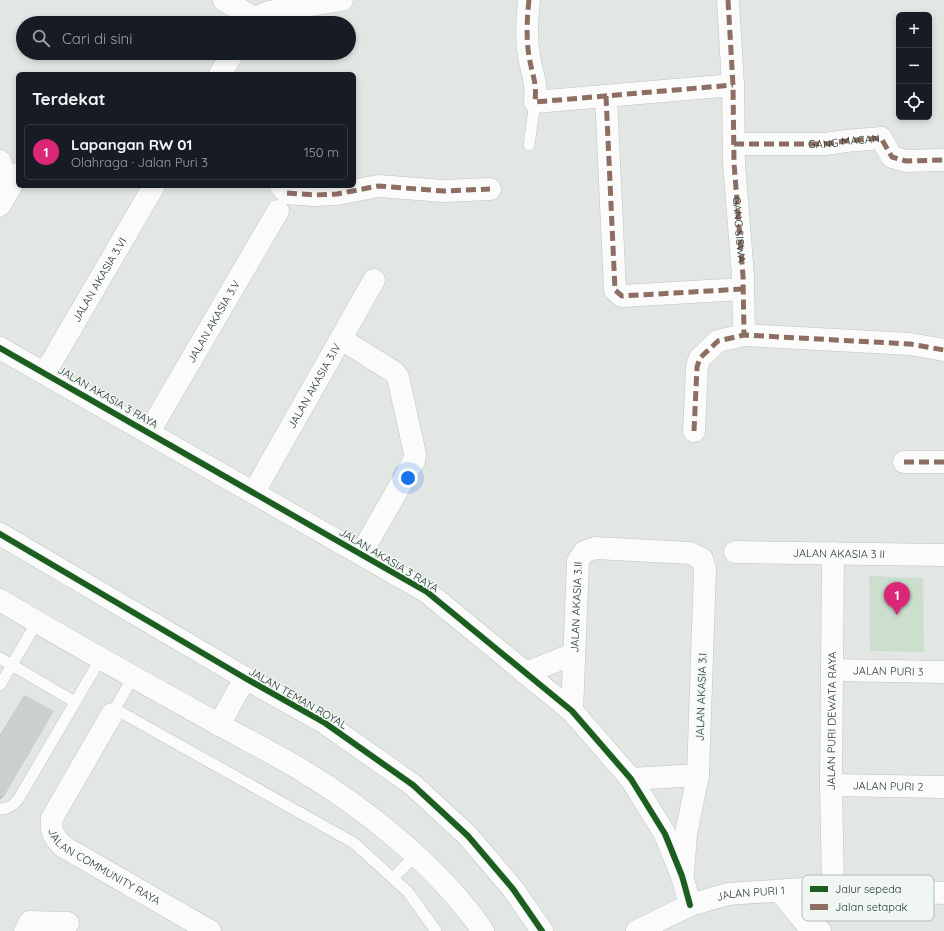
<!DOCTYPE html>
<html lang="id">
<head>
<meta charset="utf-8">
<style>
	:root { --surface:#171b24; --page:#242831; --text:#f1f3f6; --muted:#9ea1a6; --line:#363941; --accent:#db2777 }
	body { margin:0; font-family:Quicksand,sans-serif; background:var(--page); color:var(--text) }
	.controls { position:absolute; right:12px; top:12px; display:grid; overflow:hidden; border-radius:6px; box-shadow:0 2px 6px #0003 }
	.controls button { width:36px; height:36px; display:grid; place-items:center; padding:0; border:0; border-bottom:1px solid var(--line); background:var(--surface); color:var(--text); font:20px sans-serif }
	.you { position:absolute; left:408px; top:478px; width:14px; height:14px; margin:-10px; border:3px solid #fff; border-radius:50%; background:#1a73e8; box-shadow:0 0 0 6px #1a73e833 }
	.badge { display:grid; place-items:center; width:26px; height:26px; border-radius:50%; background:var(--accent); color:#fff; font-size:13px; font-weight:700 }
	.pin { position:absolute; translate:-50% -33px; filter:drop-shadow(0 1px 2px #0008) }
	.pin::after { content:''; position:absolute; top:21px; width:14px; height:12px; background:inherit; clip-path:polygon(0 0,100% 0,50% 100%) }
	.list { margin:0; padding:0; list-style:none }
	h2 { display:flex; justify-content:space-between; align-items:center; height:52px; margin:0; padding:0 16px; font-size:17px }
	h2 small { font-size:13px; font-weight:400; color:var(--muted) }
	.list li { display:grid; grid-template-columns:26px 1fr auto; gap:12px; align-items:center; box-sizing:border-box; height:56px; margin:0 8px 8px; padding:0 8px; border:1px solid var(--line); border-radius:6px }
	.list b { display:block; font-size:15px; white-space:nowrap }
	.list p { margin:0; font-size:13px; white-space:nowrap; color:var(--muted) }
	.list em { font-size:13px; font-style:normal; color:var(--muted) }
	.icon { flex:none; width:22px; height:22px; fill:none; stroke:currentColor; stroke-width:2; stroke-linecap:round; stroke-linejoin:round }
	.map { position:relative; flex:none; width:944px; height:931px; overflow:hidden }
	.search { position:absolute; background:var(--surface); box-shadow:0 2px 6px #0003; left:16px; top:16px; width:340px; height:44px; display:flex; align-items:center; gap:10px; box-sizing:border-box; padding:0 14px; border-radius:22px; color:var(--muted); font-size:15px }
	.panel { position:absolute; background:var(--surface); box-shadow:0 2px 6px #0003; left:16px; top:72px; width:340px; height:116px; border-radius:6px }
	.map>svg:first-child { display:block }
</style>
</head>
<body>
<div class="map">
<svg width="944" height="931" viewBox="0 0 944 931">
	<rect width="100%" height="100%" fill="#e2e7e4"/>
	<!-- green -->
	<polygon fill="#ccdfcf" points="869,576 923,578 924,652 870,651"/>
	<!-- shadow -->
	<polygon fill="#0003" points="24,696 2,797 0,800 0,735"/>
	<!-- building -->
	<polygon fill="#cbcfcd" points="24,695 54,711 3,798 0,796 0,736"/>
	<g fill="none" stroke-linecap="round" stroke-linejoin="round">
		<defs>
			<g id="service">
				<polyline points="529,145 535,102"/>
				<polyline points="0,658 75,702"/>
				<polyline points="0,685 37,622"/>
				<polyline points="115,709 354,843 408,892 436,931"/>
				<polyline points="112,714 133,677"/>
				<path d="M 0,809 C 9,809 14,805 19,798 L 101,658"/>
				<polyline points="393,878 415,856"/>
			</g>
			<g id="minor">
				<polyline points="224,0 254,18 251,23"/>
				<path d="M 529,0 C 527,18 526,38 529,56 C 532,75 537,81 535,102 L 733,85"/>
				<path id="s1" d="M 728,0 L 733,85 L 734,163 L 743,276 L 744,335"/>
				<polyline points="254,18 269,12 342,0"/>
				<polyline points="220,74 233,53"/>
				<polyline points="606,96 615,290 622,296 743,289"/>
				<path id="s2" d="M 734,144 L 825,144 L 846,141 L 881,138 L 892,157 L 906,161 L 944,160"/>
				<polyline points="0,161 9,188"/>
				<polyline points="281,186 287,193 314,195 337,194 378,186 444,191 490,189"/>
				<polyline points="0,205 18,174"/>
				<polyline points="341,339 394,372 398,377 415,454 414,461 361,554"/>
				<polyline points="0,348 427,592 572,711 631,779 665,834 682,876 690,905"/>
				<path id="s3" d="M 45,373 L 154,186"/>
				<polyline points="694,431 697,367 700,358 718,341 744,335 910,344 944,350"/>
				<path id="s4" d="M 149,432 L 278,211"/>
				<polyline points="904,462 944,462"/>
				<path id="s5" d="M 254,492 L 374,280"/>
				<path id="s6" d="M 735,552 L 944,555"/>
				<path id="s7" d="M 832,670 L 944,672"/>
				<polyline points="525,673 574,654"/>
				<path id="s8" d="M 572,711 L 578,561 L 584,552 L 595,548 L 690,553 L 702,559 L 705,569 L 698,775 L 686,834 L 683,873"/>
				<path id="s9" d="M 112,714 L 52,818 C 50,831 54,838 64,847 L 210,931"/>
				<polyline points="631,779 698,775"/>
				<path id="s10" d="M 831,785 L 944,787"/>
				<path id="s11" d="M 833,888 L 831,785 L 833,553"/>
				<polyline points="780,892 810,928 820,931"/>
				<polyline points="25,931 30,922 68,923"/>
				<path id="s12" d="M 637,931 L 690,905 L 728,894 L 818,888 L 944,893"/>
			</g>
			<g id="tertiary">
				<polyline points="0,534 245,678 325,723 413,785 468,836 513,889 542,931"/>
				<path d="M 0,600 C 71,643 143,682 216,723 C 243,738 271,752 298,768 C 363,806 440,868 483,931"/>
				<polyline points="219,725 245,678"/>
			</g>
		</defs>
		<!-- service casing -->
		<use href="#service" stroke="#bfc4c1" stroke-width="12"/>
		<!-- minor casing -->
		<use href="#minor" stroke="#bfc4c1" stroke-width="23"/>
		<!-- tertiary casing -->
		<use href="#tertiary" stroke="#bfc4c1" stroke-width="23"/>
		<!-- service -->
		<use href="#service" stroke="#fbfbfb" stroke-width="11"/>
		<!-- minor -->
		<use href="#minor" stroke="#fbfbfb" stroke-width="22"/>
		<!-- tertiary -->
		<use href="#tertiary" stroke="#fbfbfb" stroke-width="22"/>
		<!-- quiet -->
		<g stroke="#8d6e63" stroke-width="5" stroke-dasharray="10 5" stroke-linecap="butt">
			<path d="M 529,0 C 527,18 526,38 529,56 C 532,75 537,81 535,102 L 733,85"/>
			<polyline points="728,0 733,85 734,163 743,276 744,335"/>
			<polyline points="606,96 615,290 622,296 743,289"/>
			<polyline points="734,144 825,144 846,141 881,138 892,157 906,161 944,160"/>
			<polyline points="287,193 314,195 337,194 378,186 444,191 490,189"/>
			<polyline points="694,431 697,367 700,358 718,341 744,335 910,344 944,350"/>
			<polyline points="904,462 944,462"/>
		</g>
		<defs>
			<g id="cycleway">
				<polyline points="0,348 427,592 572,711 631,779 665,834 682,876 690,905"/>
				<polyline points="0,534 245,678 325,723 413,785 468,836 513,889 542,931"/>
			</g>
		</defs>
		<!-- cycleway casing -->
		<use href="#cycleway" stroke="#f0f6f2" stroke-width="8"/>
		<!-- cycleway -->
		<use href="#cycleway" stroke="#1b5e20" stroke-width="6"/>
	</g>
	<g text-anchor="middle" stroke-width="3" stroke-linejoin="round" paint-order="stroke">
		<!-- street labels -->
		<g font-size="11" fill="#22382f" stroke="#f0f6f2">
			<text dy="4" stroke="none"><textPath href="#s2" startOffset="110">GANG MACAN</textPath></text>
			<text dy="4" stroke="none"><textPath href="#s1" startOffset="230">GANG SISWA</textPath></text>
			<text dy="4" stroke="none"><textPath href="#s3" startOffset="108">JALAN AKASIA 3.VI</textPath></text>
			<text dy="4" stroke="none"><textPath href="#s4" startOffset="128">JALAN AKASIA 3.V</textPath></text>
			<text dy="4" stroke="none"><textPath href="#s5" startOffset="122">JALAN AKASIA 3.IV</textPath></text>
			<text transform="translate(108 397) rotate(30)" y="4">JALAN AKASIA 3 RAYA</text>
			<text dy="4" stroke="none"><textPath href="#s6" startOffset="104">JALAN AKASIA 3 II</textPath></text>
			<text transform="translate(389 560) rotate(31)" y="4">JALAN AKASIA 3 RAYA</text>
			<text dy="4" stroke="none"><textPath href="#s8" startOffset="104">JALAN AKASIA 3.II</textPath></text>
			<text dy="4" stroke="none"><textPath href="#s7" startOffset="56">JALAN PURI 3</textPath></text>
			<text transform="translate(701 697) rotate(-88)" y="4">JALAN AKASIA 3.I</text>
			<text transform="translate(298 698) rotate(30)" y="4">JALAN TEMAN ROYAL</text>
			<text dy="4" stroke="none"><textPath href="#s11" startOffset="167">JALAN PURI DEWATA RAYA</textPath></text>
			<text dy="4" stroke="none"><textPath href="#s10" startOffset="57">JALAN PURI 2</textPath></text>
			<text dy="4" stroke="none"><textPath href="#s9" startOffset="197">JALAN COMMUNITY RAYA</textPath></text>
			<text dy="4" stroke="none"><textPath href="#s12" startOffset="121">JALAN PURI 1</textPath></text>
		</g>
	</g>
	<!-- legend -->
	<rect x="802" y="875" width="132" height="46" rx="6" fill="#f0f6f2" stroke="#b2bdb8" stroke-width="1"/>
	<rect x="810" y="886" width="18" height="6" fill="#1b5e20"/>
	<rect x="810" y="904" width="18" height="6" fill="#8d6e63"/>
	<g font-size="11" fill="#22382f">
		<text x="835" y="893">Jalur sepeda</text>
		<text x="835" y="911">Jalan setapak</text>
	</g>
</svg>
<div class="controls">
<button>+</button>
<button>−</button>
<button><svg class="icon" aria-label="locate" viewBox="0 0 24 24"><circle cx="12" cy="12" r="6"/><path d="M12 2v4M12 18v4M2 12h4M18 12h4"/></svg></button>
</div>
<div class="you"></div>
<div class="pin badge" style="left:897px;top:615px">1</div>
<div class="search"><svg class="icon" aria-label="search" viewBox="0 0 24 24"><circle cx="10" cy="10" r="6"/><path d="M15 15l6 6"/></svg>Cari di sini</div>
<section class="panel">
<h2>Terdekat<small></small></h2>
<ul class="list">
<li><span class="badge">1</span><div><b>Lapangan RW 01</b><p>Olahraga · Jalan Puri 3</p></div><em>150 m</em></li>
</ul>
</section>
</div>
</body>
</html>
